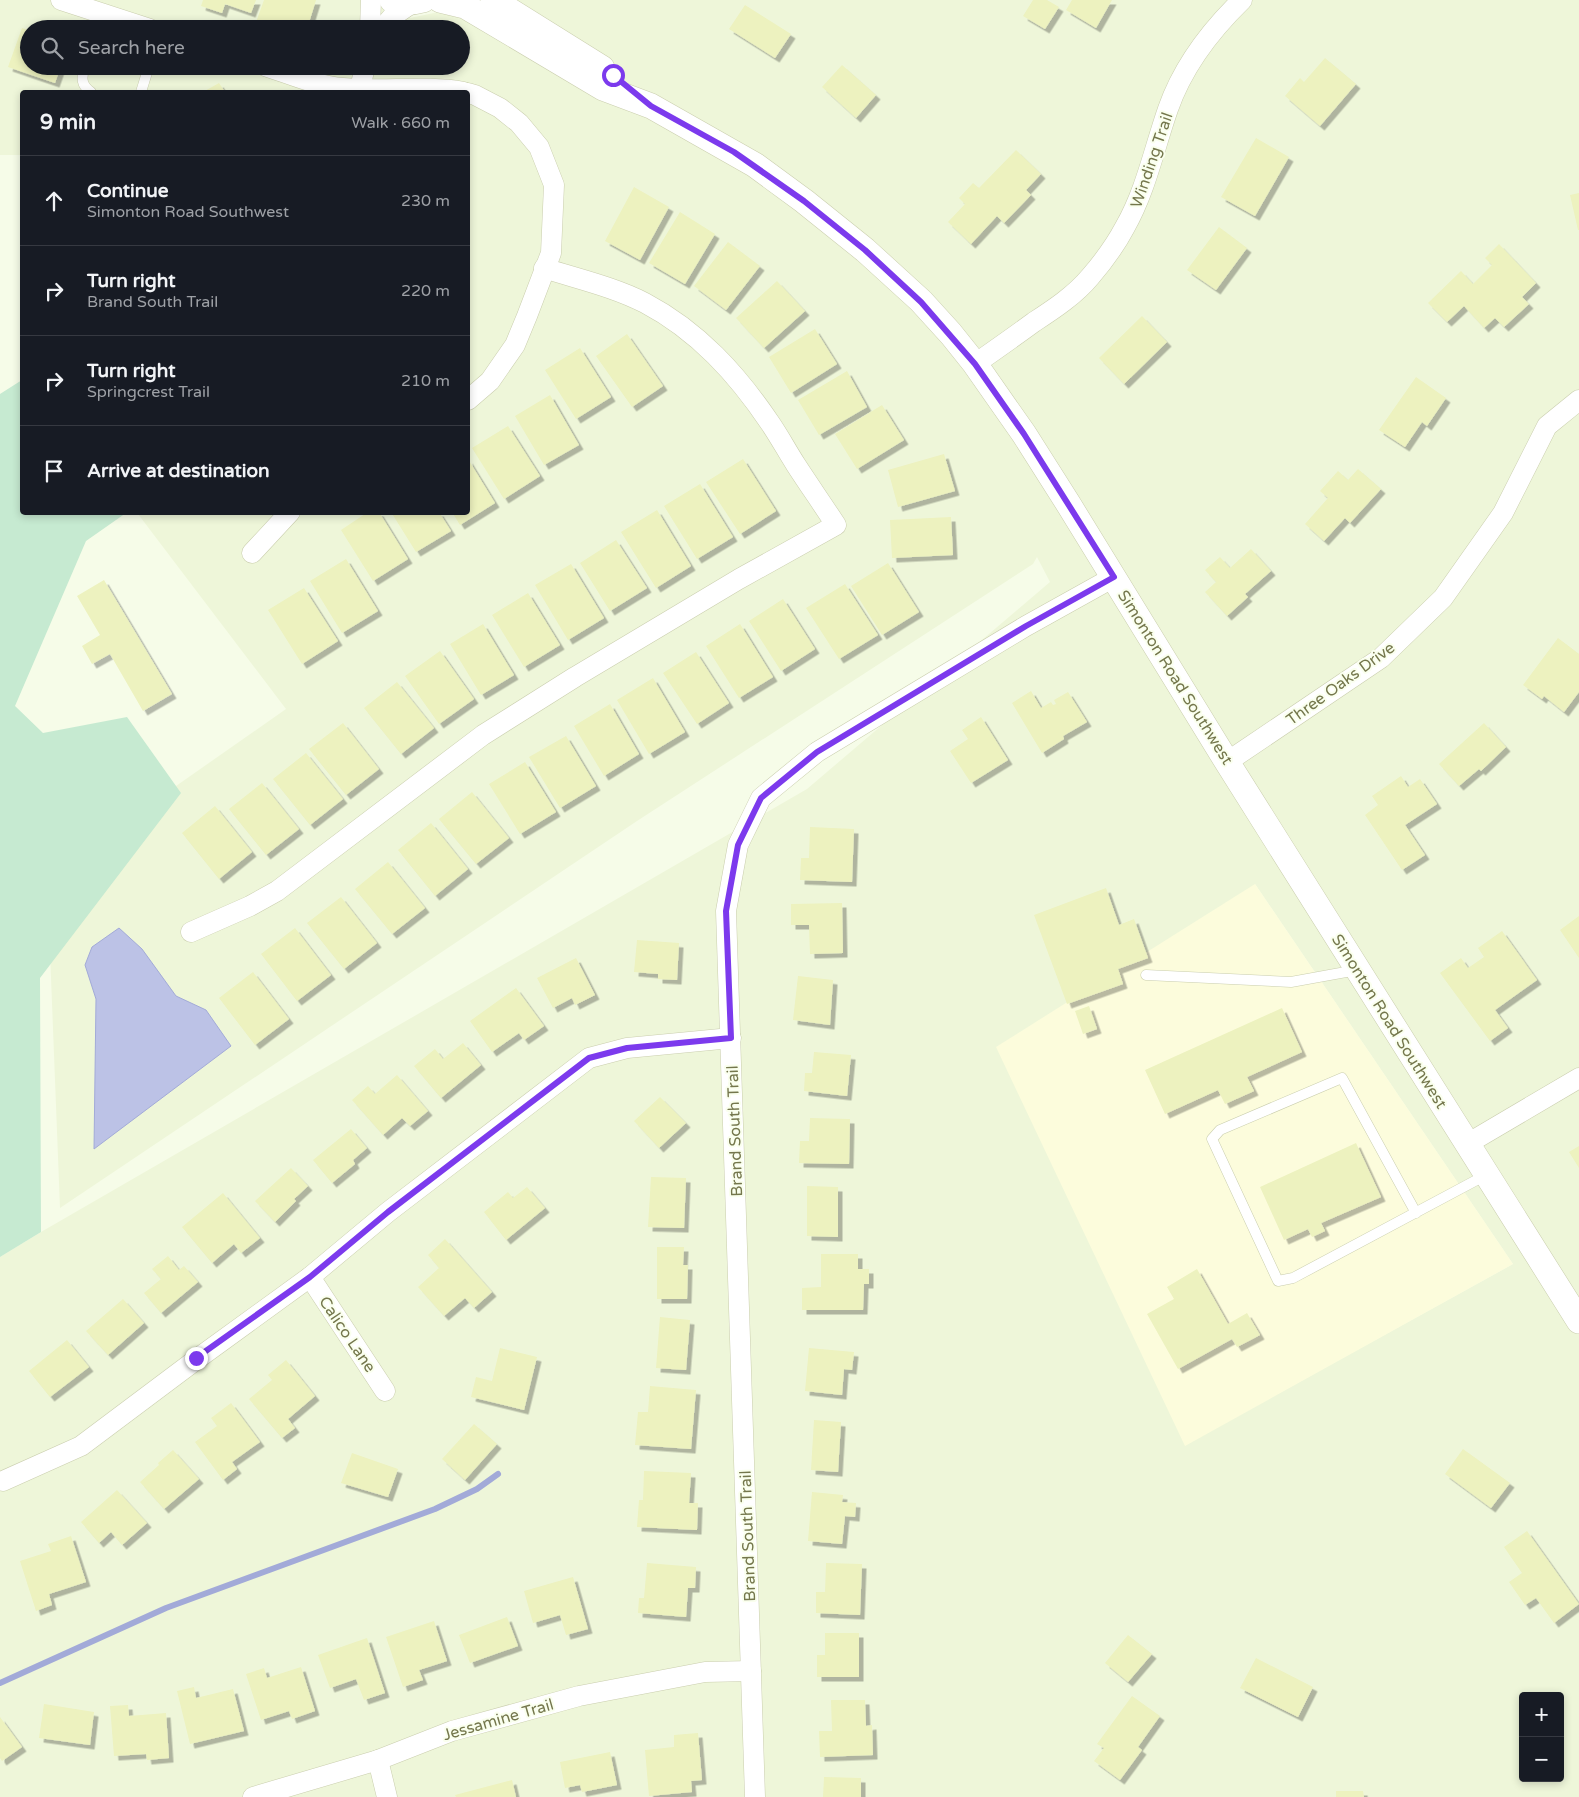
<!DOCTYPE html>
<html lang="en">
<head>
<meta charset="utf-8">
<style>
	:root { --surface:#171b24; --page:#242831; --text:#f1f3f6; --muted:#9ea1a6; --line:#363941 }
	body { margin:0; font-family:"Varela Round",sans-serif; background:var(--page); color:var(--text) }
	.controls { position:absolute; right:15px; bottom:15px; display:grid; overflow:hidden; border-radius:5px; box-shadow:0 2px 8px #0003 }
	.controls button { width:45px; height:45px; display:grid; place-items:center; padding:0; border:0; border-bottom:1px solid var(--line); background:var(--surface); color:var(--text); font:25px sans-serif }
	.stop { position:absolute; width:15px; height:15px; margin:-11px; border:4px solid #7c3aed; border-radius:50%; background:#fff }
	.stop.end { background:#7c3aed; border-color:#fff; box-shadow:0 1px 5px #0008 }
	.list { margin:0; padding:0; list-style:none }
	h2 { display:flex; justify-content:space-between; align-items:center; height:65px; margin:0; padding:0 20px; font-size:21px }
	h2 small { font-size:16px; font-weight:400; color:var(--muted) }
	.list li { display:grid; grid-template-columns:32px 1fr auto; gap:15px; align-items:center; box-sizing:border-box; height:90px; padding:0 20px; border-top:1px solid var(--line) }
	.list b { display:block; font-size:19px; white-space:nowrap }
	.list p { margin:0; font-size:16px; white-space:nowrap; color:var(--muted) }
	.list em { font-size:16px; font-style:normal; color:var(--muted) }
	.icon { flex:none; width:28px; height:28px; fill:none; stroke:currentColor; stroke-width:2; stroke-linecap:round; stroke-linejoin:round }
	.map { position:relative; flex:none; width:1579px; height:1797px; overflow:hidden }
	.search { position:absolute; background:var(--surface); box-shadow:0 2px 8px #0003; left:20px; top:20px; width:450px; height:55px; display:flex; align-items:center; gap:12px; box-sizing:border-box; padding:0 18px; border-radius:28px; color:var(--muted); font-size:19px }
	.panel { position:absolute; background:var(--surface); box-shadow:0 2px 8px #0003; left:20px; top:90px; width:450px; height:425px; border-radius:5px }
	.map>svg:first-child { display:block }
</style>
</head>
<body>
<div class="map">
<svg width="1579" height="1797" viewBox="0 0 1579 1797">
	<defs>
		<filter id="shadow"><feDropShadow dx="4.5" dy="4.5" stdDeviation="0" flood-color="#0004"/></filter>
	</defs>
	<rect width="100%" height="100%" fill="#f6fce8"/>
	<!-- residential -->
	<path fill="#eef6d9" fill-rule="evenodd" d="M 0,0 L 370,0 L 410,18 L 443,11 L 491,29 L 631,113 L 475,0 L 1579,0 L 1579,1797 L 0,1797 L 0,1257 L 41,1232 L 807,789 L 1050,582 L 1037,557 L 1033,564 L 637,821 L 60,1208 L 50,952 L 156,800 L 286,709 L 138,514 L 140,512 L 468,512 L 468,92 L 22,92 L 22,155 L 0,155 ZM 29,29 L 461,29 L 461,66 L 29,66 ZM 1255,884 L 1513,1264 L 1185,1445 ZM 1523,1696 L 1560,1696 L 1560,1778 L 1523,1778 Z"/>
	<!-- commercial -->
	<polygon fill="#fcfcdc" points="1255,884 1513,1264 1185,1446 996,1047"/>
	<!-- green -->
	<polygon fill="#c6ead1" points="22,380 22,512 126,513 86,541 15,706 43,733 127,717 181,793 40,978 41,1232 0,1257 0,394"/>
	<!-- water -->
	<polygon fill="#bcc2e6" stroke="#a2aad8" points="119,928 142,949 176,996 206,1010 231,1046 94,1149 96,999 85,965 92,947"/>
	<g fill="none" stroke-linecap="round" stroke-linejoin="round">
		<!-- stream -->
		<polyline stroke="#a2aad8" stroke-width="6" points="0,1683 166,1608 435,1509 477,1489 498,1474"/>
	</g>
	<!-- building -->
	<g fill="#edf2bf" filter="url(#shadow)">
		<polygon points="203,0 256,0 251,13 225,4 222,13 201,6"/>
		<polygon points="264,0 316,0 307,29 297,29 280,23 278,29 266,29 255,25"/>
		<polygon points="1033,0 1047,0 1059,7 1045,29 1023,16"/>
		<polygon points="1072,0 1112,0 1096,28 1066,10"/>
		<polygon points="745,5 791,34 775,58 729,29"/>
		<polygon points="22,28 29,30 29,66 61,66 55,83 8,67"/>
		<polygon points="1325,58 1356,84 1320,126 1285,96 1300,78 1304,82"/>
		<polygon points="842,65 876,95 856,118 822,87"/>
		<polygon points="219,83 225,92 203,92"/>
		<polygon points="1256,138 1289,157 1255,216 1221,197"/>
		<polygon points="1016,150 1041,174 1026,190 1031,195 1004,223 997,216 971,244 948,222 965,204 959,198 973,183 979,188"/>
		<polygon points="634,187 669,207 640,260 605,241"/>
		<polygon points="1579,193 1579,230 1578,230 1570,195"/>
		<polygon points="680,212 715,234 685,284 649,263"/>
		<polygon points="1219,227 1247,248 1216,290 1187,270"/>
		<polygon points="728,242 760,266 726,310 694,286"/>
		<polygon points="1499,244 1536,283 1522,297 1529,304 1504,327 1495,318 1484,328 1464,306 1447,322 1428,303 1461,271 1473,284 1492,265 1485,258"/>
		<polygon points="777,281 805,311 764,348 736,318"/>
		<polygon points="1142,316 1167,342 1124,384 1099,358"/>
		<polygon points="815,329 837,364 791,393 769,357"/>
		<polygon points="627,334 663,386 632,407 596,356"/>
		<polygon points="580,348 611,397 576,419 545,370"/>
		<polygon points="847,371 867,407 819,435 798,400"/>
		<polygon points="1416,377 1446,398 1427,426 1422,422 1405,447 1379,430"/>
		<polygon points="550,395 579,445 544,465 515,416"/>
		<polygon points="882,405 904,440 857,469 835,434"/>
		<polygon points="508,426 540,476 504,499 472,448"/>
		<polygon points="944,454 955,491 898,507 888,470"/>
		<polygon points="468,459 495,503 460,525 452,512 468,512"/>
		<polygon points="743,459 776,511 740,534 706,482"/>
		<polygon points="1358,469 1381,489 1350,523 1345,518 1324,541 1305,524 1328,498 1320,491 1338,471 1348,480"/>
		<polygon points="700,484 733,537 697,559 664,506"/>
		<polygon points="657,510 691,566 656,588 621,532"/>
		<polygon points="368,512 379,512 408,559 373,581 341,530"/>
		<polygon points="391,512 439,512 451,531 416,552"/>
		<polygon points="951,517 953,555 892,558 890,520"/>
		<polygon points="616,540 647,588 610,611 580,563"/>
		<polygon points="1251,549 1271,571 1245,594 1248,597 1227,616 1205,592 1216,582 1205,570 1220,557 1230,568"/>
		<polygon points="346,559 378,611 342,633 310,581"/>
		<polygon points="888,563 919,612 882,635 851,586"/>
		<polygon points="571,564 604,618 568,640 535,585"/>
		<polygon points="104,580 172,694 143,711 110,654 92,664 82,646 100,635 77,596"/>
		<polygon points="845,584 878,635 839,659 806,608"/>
		<polygon points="304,588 338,641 302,664 268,610"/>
		<polygon points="528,593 560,645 524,667 492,615"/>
		<polygon points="783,599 815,649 781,671 749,621"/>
		<polygon points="483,624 514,675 481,695 450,644"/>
		<polygon points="740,624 773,677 739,698 706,646"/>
		<polygon points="1558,638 1579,654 1579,692 1564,712 1544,696 1542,699 1523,685"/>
		<polygon points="440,651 474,699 439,724 405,676"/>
		<polygon points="696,652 729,703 697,724 663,673"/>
		<polygon points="653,678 685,732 649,754 617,700"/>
		<polygon points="397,682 434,728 401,754 364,708"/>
		<polygon points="1031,691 1041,708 1051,702 1053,705 1056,704 1054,700 1068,692 1087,722 1063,736 1064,739 1042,753 1012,703"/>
		<polygon points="610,704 639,754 604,776 574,726"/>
		<polygon points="981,717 1008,760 971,783 950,751 968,739 962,730"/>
		<polygon points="343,723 379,769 346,795 309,749"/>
		<polygon points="1484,723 1506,747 1481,771 1479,769 1459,786 1439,764"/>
		<polygon points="566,736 596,786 560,808 529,757"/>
		<polygon points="306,753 343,799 310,825 273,779"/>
		<polygon points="525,762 556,812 520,834 489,784"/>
		<polygon points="1401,776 1408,787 1420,779 1437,804 1405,825 1425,855 1402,870 1365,815 1378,805 1372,796"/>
		<polygon points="262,783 299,829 266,855 229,809"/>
		<polygon points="472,792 509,838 476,864 439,819"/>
		<polygon points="215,806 252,852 219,879 182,833"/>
		<polygon points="431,823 468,869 435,896 398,850"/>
		<polygon points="810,827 854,829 852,882 800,880 801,858 809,858"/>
		<polygon points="388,862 425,908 392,934 355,889"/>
		<polygon points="1106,888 1119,925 1134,919 1148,958 1118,969 1123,984 1067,1004 1034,915"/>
		<polygon points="341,897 377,943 344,969 307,923"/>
		<polygon points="842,903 843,953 810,954 809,925 791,925 791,904"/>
		<polygon points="1579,916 1579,958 1560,930"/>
		<polygon points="295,928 331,975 297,1001 261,954"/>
		<polygon points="1502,931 1537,980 1495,1010 1508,1028 1490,1041 1440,973 1461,958 1468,968 1484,957 1478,948"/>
		<polygon points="637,940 679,943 677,980 658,979 658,974 634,972"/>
		<polygon points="576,958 595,995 575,1005 572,998 553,1008 537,978"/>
		<polygon points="253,972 289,1019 255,1045 219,998"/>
		<polygon points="798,976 833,980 830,1025 793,1020"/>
		<polygon points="516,988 544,1026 524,1040 519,1033 492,1052 470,1021"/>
		<polygon points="1089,1006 1097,1029 1083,1034 1075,1011"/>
		<polygon points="1282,1008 1302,1052 1247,1077 1254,1091 1225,1104 1218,1090 1165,1114 1145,1070"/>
		<polygon points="463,1043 481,1065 441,1098 414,1066 435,1049 443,1059"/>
		<polygon points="814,1052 851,1055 847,1096 804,1091 805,1073 812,1073"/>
		<polygon points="397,1075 428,1111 410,1126 402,1118 383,1135 352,1100 368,1086 375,1094"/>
		<polygon points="660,1097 686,1123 659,1148 634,1121"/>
		<polygon points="810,1118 850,1119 849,1164 799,1163 800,1141 809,1141"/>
		<polygon points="351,1129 367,1148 353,1160 355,1164 332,1183 313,1160"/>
		<polygon points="1356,1143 1381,1197 1321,1223 1325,1231 1312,1237 1308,1229 1284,1240 1260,1187"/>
		<polygon points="1579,1146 1579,1168 1569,1152"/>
		<polygon points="291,1168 308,1186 294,1199 296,1201 275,1222 255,1201"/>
		<polygon points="651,1177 686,1178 684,1228 648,1227"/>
		<polygon points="807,1186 838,1187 838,1237 807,1236"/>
		<polygon points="527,1187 545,1208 506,1240 484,1212 508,1192 513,1198"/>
		<polygon points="223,1193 260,1238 241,1253 234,1244 212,1263 182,1227"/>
		<polygon points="445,1239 492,1292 474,1308 465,1298 444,1316 418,1287 439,1268 428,1255"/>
		<polygon points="657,1247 684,1247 683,1265 688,1265 687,1299 657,1299"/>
		<polygon points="821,1254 858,1254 858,1269 869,1269 869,1284 864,1284 863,1310 802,1310 802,1288 821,1287"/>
		<polygon points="168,1256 179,1270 184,1266 198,1282 161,1313 144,1293 161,1279 152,1269"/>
		<polygon points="1197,1269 1228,1324 1247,1313 1260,1335 1237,1347 1232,1339 1178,1369 1147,1314 1174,1299 1167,1287"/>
		<polygon points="123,1299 144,1323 108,1355 86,1331"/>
		<polygon points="660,1317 690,1320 686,1370 656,1368"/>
		<polygon points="67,1340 89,1367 50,1397 29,1371"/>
		<polygon points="500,1348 537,1357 524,1410 471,1397 476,1377 492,1381"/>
		<polygon points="809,1348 854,1352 852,1370 844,1369 842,1395 805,1391"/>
		<polygon points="286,1360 315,1396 288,1419 295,1428 282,1438 249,1399 272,1380 268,1375"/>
		<polygon points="650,1386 696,1390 691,1449 635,1445 638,1412 648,1412"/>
		<polygon points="231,1403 260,1442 232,1462 237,1469 223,1480 195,1442 217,1426 211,1418"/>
		<polygon points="814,1420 841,1422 838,1472 811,1470"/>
		<polygon points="474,1424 497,1444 465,1480 442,1459"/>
		<polygon points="1463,1449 1510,1483 1491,1508 1445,1474"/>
		<polygon points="173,1450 199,1479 164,1509 140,1482 159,1465 158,1463"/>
		<polygon points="352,1453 398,1469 388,1497 341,1483"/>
		<polygon points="644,1471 691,1473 689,1503 698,1503 697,1530 637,1527 639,1500 643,1500"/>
		<polygon points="117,1490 147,1523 122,1545 111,1532 99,1543 81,1522"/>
		<polygon points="812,1492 843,1495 842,1502 856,1503 855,1517 845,1516 842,1544 808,1541"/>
		<polygon points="1527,1531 1579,1604 1554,1623 1536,1598 1525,1605 1509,1582 1522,1573 1504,1547"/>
		<polygon points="71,1536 86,1582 49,1594 52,1605 36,1611 20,1561 51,1551 48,1544"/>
		<polygon points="647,1563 696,1567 695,1588 688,1588 686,1617 638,1613 639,1598 644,1598"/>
		<polygon points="826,1563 862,1564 860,1615 816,1613 816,1592 825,1592"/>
		<polygon points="573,1577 588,1629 566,1635 560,1615 533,1623 524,1591"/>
		<polygon points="507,1617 518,1646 470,1663 459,1635"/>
		<polygon points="434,1621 447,1661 419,1670 423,1680 403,1687 386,1637"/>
		<polygon points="825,1633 859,1633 859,1677 817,1677 817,1655 825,1655"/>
		<polygon points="1128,1635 1152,1654 1128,1682 1105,1663"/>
		<polygon points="367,1638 385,1693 364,1700 356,1679 330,1688 318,1655"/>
		<polygon points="1256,1658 1313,1687 1298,1717 1240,1688"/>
		<polygon points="301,1667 315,1711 292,1719 289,1711 261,1720 246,1674 264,1668 267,1678"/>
		<polygon points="194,1687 196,1698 233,1689 244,1731 190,1744 177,1691"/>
		<polygon points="1132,1696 1160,1716 1138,1747 1142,1750 1120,1780 1094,1761 1104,1748 1097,1744"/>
		<polygon points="831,1700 865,1700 866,1726 872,1725 873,1755 820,1757 819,1731 832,1731"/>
		<polygon points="44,1704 94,1712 90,1745 39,1738"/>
		<polygon points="128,1705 129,1716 166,1713 169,1758 147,1760 146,1754 114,1756 110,1706"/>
		<polygon points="0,1717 22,1747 2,1761 0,1758"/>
		<polygon points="698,1733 702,1780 691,1781 692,1792 649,1796 645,1750 674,1747 674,1735"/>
		<polygon points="610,1752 617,1785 582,1792 580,1785 565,1788 560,1762"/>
		<polygon points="824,1777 861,1778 861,1797 823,1797"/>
		<polygon points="512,1780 516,1797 456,1797 455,1795"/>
		<polygon points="1336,1791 1363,1791 1364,1797 1336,1797"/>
	</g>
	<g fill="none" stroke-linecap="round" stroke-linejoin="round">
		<defs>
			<g id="service">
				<polyline points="97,29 102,13"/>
				<path d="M 85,66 C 81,78 81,85 91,92"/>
				<polyline points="141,92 149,66"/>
				<polyline points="1146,975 1291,982 1357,970"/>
				<polyline points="1416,1213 1342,1078 1220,1130 1212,1139 1278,1281 1293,1278 1486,1175"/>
			</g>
			<g id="minor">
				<polyline points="61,0 150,29"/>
				<polyline points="370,29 371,0"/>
				<polyline points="382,29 393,16 412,3"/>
				<path d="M 265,66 C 290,74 317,86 343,88 C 384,92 424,85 464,92"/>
				<polyline points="360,89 365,66"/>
				<polyline points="468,93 475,95 500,108 519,123 539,147 554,185 551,253 527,316 515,345 490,381 468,400"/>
				<path d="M 975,364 C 995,350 1015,336 1034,322 C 1054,309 1075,295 1090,277 C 1103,262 1116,244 1125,227 C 1146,190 1154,149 1168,109 C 1183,66 1210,31 1242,0"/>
				<polyline points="252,553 290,512"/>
				<polyline points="1227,762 1381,658 1443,598 1503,513 1547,426 1579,400"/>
				<path d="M 191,932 L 250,906 L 277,891 L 483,735 L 575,677 L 739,579 L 836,525 C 823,505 809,485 796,465 C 787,451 779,436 770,423 C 737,374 698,331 645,303 C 614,287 578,279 544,268"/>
				<polyline points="1467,1144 1579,1078"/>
				<polyline points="310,1277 385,1391"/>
				<polyline points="3,1481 81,1446 197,1359 310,1277 388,1212 589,1058 627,1048 731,1038"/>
				<polyline points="378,1760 387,1797"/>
				<polyline points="253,1797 378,1760 452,1731 579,1696 705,1672 751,1671"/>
				<polyline points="755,1797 726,911 738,845 761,798 817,752 1026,626 1114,577"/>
			</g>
			<g id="tertiary">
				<path d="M 392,0 C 402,4 412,3 423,0"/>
				<polyline points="440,0 465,6 603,88 651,106 755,165 804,201 865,250 921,301 951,334 975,364 1024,434 1069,505 1227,762 1579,1321"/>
				<polyline points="493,0 602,68"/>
			</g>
		</defs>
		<!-- service casing -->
		<use href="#service" stroke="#caceae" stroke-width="11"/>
		<!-- minor casing -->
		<use href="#minor" stroke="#caceae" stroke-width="21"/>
		<!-- tertiary casing -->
		<use href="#tertiary" stroke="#caceae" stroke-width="26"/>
		<!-- service -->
		<use href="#service" stroke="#fff" stroke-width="10"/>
		<!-- minor -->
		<use href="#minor" stroke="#fff" stroke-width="20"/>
		<!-- tertiary -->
		<use href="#tertiary" stroke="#fff" stroke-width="25"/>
	</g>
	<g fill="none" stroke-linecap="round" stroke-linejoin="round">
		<!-- route -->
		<polyline stroke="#7c3aed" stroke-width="6" points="196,1358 310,1277 388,1212 589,1058 627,1048 731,1038 726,911 738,845 761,798 817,752 1026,626 1114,577 1024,434 975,364 921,302 865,250 804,201 734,152 651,106 613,75"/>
	</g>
	<g text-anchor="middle" stroke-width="4" stroke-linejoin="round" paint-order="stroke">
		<!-- street labels -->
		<g font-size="16" fill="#74774c" stroke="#faffee">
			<text transform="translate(1151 160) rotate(-71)" y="6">Winding Trail</text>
			<text transform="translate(1176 677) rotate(58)" y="6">Simonton Road Southwest</text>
			<text transform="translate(1340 683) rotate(-36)" y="6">Three Oaks Drive</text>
			<text transform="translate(1390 1021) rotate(58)" y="6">Simonton Road Southwest</text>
			<text transform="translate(734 1131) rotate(-92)" y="6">Brand South Trail</text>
			<text transform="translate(348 1334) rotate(56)" y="6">Calico Lane</text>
			<text transform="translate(747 1536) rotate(-92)" y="6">Brand South Trail</text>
			<text transform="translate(498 1719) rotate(-16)" y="6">Jessamine Trail</text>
		</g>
	</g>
</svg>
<div class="controls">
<button>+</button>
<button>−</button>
</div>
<div class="stop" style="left:613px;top:75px"></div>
<div class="stop end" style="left:196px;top:1358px"></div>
<div class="search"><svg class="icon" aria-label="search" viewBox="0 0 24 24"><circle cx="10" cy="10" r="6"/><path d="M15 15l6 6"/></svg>Search here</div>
<section class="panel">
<h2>9 min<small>Walk · 660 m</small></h2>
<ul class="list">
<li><svg class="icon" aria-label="ahead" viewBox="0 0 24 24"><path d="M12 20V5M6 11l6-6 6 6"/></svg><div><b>Continue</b><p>Simonton Road Southwest</p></div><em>230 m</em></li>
<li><svg class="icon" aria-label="right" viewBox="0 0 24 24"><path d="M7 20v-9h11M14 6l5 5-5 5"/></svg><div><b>Turn right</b><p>Brand South Trail</p></div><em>220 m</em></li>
<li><svg class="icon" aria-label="right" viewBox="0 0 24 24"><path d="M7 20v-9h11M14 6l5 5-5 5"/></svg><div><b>Turn right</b><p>Springcrest Trail</p></div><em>210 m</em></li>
<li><svg class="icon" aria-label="arrive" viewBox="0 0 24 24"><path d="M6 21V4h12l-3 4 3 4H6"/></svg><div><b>Arrive at destination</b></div></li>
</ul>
</section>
</div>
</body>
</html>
